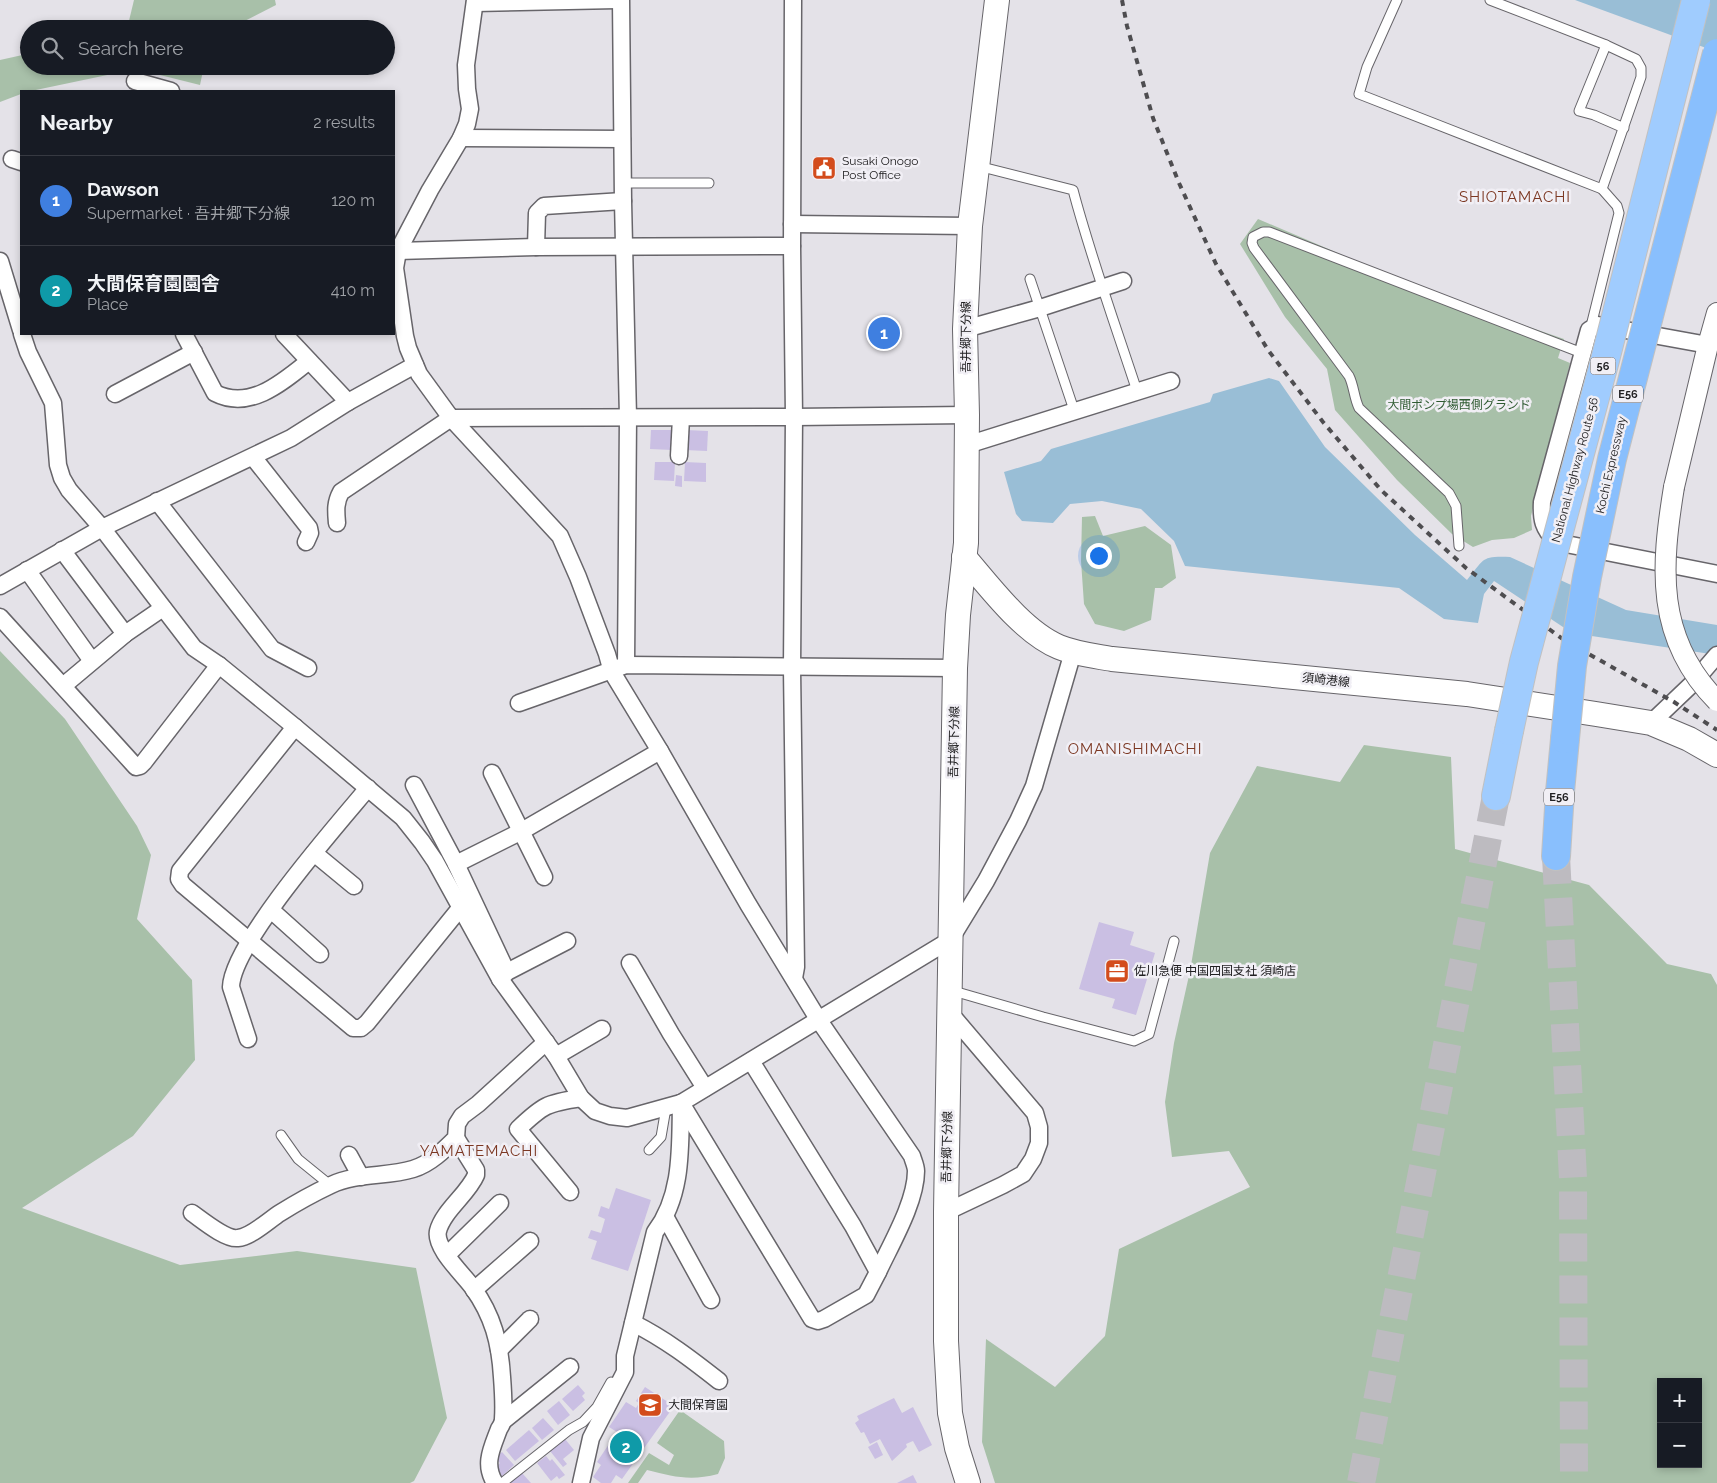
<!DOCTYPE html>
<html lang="en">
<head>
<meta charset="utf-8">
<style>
	:root { --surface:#171b24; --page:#20242c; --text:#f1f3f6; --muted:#9ea1a6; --line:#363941; --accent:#d34c1c }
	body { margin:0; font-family:Raleway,"Noto Sans JP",sans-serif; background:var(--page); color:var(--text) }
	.controls { position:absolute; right:15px; bottom:15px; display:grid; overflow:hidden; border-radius:0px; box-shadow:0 2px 8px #0003 }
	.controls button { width:45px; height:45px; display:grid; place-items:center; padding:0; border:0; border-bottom:1px solid var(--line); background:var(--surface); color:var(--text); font:25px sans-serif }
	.you { position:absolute; left:1098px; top:555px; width:18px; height:18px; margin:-12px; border:4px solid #fff; border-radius:50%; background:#1a73e8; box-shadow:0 0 0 8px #1a73e833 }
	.badge { display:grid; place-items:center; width:32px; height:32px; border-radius:50%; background:var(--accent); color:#fff; font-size:16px; font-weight:700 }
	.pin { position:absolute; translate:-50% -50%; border:2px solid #fff; box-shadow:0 1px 5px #0006 }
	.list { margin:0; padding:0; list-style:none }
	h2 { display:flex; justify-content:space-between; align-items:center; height:65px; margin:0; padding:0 20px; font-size:21px }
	h2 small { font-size:16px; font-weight:400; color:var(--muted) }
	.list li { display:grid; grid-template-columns:32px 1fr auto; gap:15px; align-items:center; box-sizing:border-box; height:90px; padding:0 20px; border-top:1px solid var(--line) }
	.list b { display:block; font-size:19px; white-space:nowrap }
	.list p { margin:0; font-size:16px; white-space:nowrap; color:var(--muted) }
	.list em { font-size:16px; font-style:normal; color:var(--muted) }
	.icon { flex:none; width:28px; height:28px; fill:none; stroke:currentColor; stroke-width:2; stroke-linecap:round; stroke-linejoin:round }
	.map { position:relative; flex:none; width:1717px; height:1483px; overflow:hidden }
	.search { position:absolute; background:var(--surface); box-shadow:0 2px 8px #0003; left:20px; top:20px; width:375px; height:55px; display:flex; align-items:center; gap:12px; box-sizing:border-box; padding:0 18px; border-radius:28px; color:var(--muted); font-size:19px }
	.panel { position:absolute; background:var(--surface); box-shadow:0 2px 8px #0003; left:20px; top:90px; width:375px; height:245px; border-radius:0px }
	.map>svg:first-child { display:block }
</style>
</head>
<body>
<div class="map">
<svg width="1717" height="1483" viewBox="0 0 1717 1483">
	<rect width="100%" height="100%" fill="#e4e2e8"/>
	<!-- green -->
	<g fill="#a8c0a9" fill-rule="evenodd">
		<polygon points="134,0 275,0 276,5 229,29 127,29"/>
		<polygon points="27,54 29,54 29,66 204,66 200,85 136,69 31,91 21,91 21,94 0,102 0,60"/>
		<polygon points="1258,219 1434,294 1564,339 1558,358 1570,363 1531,516 1532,530 1514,538 1492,540 1473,547 1452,534 1397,480 1335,410 1327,369 1285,317 1240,244"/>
		<polygon points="1095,516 1103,536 1145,526 1171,545 1176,578 1162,588 1155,588 1151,620 1124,631 1095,624 1084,604 1081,561 1082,517"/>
		<polygon points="0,651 65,719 137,826 151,855 137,919 192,980 195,1060 133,1136 22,1208 180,1265 297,1251 416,1268 447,1418 414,1481 410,1483 0,1483"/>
		<path d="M 1364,745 L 1451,757 L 1455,849 L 1589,885 L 1667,964 L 1711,974 L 1717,985 L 1717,1483 L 995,1483 L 982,1442 L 986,1339 L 1055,1387 L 1105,1336 L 1119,1249 L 1250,1187 L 1229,1151 L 1172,1157 L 1165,1102 L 1174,1043 L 1190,971 L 1210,853 L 1257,766 L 1340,782 ZM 1661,1382 L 1698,1382 L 1698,1464 L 1661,1464 Z"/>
		<path d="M 680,1410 L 724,1441 L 725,1458 L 718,1474 C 691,1481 674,1477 647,1470 L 638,1483 L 628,1483 L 649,1453 L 669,1465 L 674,1455 L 657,1443 Z"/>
	</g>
	<!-- water -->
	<g fill="#99bed6">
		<polygon points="1575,0 1717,0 1717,52"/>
		<path d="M 1269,378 L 1279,381 L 1325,447 L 1415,535 L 1467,580 C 1485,559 1480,556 1510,557 L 1626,610 L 1717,625 L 1717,655 L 1572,633 L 1494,581 L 1484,594 L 1478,623 L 1444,619 L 1399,588 L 1185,566 L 1174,541 L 1141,509 L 1102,501 L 1070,504 L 1053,523 L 1022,521 L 1016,514 L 1004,472 L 1041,461 L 1051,449 L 1210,402 L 1213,394 Z"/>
	</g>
	<!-- building -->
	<g fill="#cabfe3">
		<polygon points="651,430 673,430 672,450 650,449"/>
		<polygon points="686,430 708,431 707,451 685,450"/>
		<polygon points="655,462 675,462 674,481 654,480"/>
		<polygon points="685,462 706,463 706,482 684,481"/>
		<polygon points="676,475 682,476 682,487 675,486"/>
		<polygon points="1099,922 1134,932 1130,945 1155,953 1136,1015 1112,1008 1115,999 1079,989"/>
		<polygon points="616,1188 651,1200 628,1271 591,1259 597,1241 588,1238 591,1230 601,1233 605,1219 598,1216 601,1206 609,1209"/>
		<polygon points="578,1385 585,1393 582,1396 585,1400 573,1411 562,1399"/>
		<polygon points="645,1387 674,1406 622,1479 616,1475 611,1483 601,1483 593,1477 601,1465 597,1462 617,1432 609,1427 626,1402 636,1408 639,1403 636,1401"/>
		<polygon points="894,1398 902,1413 913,1407 932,1445 919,1452 913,1441 906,1444 907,1447 892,1461 880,1439 870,1444 864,1432 861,1433 855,1423 859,1420 857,1416"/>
		<polygon points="559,1401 570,1415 558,1425 547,1411"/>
		<polygon points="543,1418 554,1430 542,1440 532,1428"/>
		<polygon points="529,1430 539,1441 515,1461 506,1450"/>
		<polygon points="565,1439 574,1450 563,1459 567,1464 563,1467 550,1451"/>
		<polygon points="877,1442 883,1455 875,1459 868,1447"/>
		<polygon points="502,1452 514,1465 501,1477 494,1469 500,1463 495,1458"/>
		<polygon points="546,1456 550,1461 552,1459 565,1475 559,1479 557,1476 551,1481 537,1463"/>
		<polygon points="522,1473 531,1483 510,1483"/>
		<polygon points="913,1475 917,1483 897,1483"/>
	</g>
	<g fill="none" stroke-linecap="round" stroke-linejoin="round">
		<!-- trunk-tunnel -->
		<polyline stroke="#bdbbc0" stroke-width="28" stroke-dasharray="28 14" stroke-linecap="butt" points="1361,1483 1496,796"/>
		<!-- motorway-tunnel -->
		<polyline stroke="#bdbbc0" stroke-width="28" stroke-dasharray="28 14" stroke-linecap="butt" points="1556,856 1573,1178 1574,1483"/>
		<defs>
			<g id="service">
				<polyline points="1397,0 1367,67 1359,94 1602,189 1617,206 1619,213 1590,330"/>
				<polyline points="1490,0 1606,45 1636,59 1641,68 1641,77 1602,189"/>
				<polyline points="1606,45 1579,111 1594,115 1624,128"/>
				<path d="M 978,166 L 1073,190 C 1091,258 1115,324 1137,391"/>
				<polyline points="623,183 709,183"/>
				<polyline points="1030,279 1074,410"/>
				<path d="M 1459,546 L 1456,506 L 1449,493 L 1359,408 C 1354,398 1354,386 1349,376 L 1254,248 L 1252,243 L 1253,237 L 1263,232 L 1269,232 L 1582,353"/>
				<polyline points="950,990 1043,1017 1134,1041 1149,1034 1174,941"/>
				<polyline points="281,1135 298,1159 330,1185"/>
				<polyline points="649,1150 661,1137 666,1108"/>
				<polyline points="502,1483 569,1430 583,1422 597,1407 611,1382"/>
			</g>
			<g id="minor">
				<path d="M 475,0 L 466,65 L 467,89 L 470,109 L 467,124 L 461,138 L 430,190 L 398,251 L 395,268 L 405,336 L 408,348 L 419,374 L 451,418 L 560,536 L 578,577 L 607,654 L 612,672 L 660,751 L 748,904 L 818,1019 L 912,1156 C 913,1160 916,1166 916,1171 C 916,1202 891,1244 878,1272"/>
				<polyline points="621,0 623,201 628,417 626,665"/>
				<polyline points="793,0 792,246 794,417 792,668 796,967 794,978"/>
				<polyline points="475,3 617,0"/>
				<polyline points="135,81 171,91"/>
				<polyline points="461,138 622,139"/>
				<polyline points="12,159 21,162"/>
				<polyline points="792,224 970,226"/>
				<polyline points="536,247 537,213 544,206 623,201"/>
				<polyline points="398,251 536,247 792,246"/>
				<polyline points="0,261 21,330"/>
				<polyline points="965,329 1040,308 1123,281"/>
				<polyline points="22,334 28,352 53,403 58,465 62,478 69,490 102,528 194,648 219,665 295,727 403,818 422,842 435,861 500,979 556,1056 581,1098 595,1111 610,1116 627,1118 681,1103 950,940 986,881 1018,821 1034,786 1073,652"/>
				<path d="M 184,334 L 215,393 C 250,411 283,382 309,361"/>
				<polyline points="284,334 348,402"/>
				<path d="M 1708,345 L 1598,325 L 1589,330 L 1542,502 C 1541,520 1543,528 1556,542 L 1717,574"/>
				<polyline points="115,394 194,352"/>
				<polyline points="967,445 1171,381"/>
				<polyline points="679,456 681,418"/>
				<polyline points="253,457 309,528 310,533 306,542"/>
				<polyline points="157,501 272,649 308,668"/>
				<path d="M 337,523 C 336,511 335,503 341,492 L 451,418 L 794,417 L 967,415"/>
				<polyline points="62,550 125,634"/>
				<polyline points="27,570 92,661"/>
				<polyline points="0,586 102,528 291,438 348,402 415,365"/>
				<polyline points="0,617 136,767 140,766 144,762 219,665"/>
				<polyline points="63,686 125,634 163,608"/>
				<polyline points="519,703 626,665 955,668"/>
				<polyline points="1651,723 1692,684 1717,655"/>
				<polyline points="295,727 180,871 179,879 183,885 353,1028 361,1028 367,1023 461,907"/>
				<polyline points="492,773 544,877"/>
				<polyline points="414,785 456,864 503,964"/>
				<polyline points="314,853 354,886"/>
				<polyline points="456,864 520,832 660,751"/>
				<polyline points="271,910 320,954"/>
				<polyline points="630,963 671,1034 705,1088"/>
				<polyline points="500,979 507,972 567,941"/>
				<path d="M 248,1039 L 231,987 C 232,944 337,825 368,788"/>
				<polyline points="556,1056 602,1029"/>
				<polyline points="681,1103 812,1319 818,1321 824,1319 866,1295 878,1272 853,1226 751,1061"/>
				<path d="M 456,1138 L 476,1170 L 476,1175 C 468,1194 443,1211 438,1231 C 434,1248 464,1275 473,1288 C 493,1316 500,1343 502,1377 C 503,1390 504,1405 503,1419 C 503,1423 501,1426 499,1429 C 492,1448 483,1464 495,1483"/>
				<polyline points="349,1155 361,1177"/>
				<path d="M 570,1192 L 518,1129 C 543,1105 547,1103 581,1098"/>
				<polyline points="946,1212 1003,1185 1023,1174 1033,1159 1039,1143 1039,1127 1035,1113 949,1012"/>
				<path d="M 192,1213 C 202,1220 226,1240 238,1238 C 251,1237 269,1220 280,1213 C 296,1203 314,1193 331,1185 C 356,1173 387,1177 413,1169 C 430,1164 444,1150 456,1138 L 457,1124 L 462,1116 L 478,1104 L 546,1042"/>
				<polyline points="666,1218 711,1300"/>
				<polyline points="447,1255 500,1203"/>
				<polyline points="474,1290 530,1241"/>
				<path d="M 633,1323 C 665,1339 691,1359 719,1381"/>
				<polyline points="499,1350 530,1319"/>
				<polyline points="503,1421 570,1367"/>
				<path d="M 581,1483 L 591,1438 L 625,1372 L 625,1356 L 655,1232 C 683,1195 680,1147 681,1103"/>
			</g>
			<polyline id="tertiary" points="1674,487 1708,345 1717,313"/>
			<g id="secondary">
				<path d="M 964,557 C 990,587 1023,632 1059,647 C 1076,654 1095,656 1112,659 L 1467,694 L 1596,714 L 1651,723 L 1689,739 L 1717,755"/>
				<polyline points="968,1483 957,1448 950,1413 946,1341 946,1212 955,668 958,615 966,543 967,415 965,329 970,226 997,0"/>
			</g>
			<polyline id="trunk" points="1496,796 1509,731"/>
			<polyline id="motorway" points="1556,856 1560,792 1565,739"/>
		</defs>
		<!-- service casing -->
		<use href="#service" stroke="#67656a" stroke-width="11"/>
		<!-- minor casing -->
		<use href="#minor" stroke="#67656a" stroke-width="19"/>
		<!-- tertiary casing -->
		<use href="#tertiary" stroke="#67656a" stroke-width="22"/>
		<!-- secondary casing -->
		<use href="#secondary" stroke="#67656a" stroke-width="26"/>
		<!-- trunk casing -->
		<use href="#trunk" stroke="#c1c1c1" stroke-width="30"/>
		<!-- motorway casing -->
		<use href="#motorway" stroke="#c1c1c1" stroke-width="30"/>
		<!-- service -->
		<use href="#service" stroke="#fff" stroke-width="9"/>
		<!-- minor -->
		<use href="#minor" stroke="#fff" stroke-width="16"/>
		<!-- tertiary -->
		<use href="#tertiary" stroke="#fff" stroke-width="20"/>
		<!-- secondary -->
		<use href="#secondary" stroke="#fff" stroke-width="24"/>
		<!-- trunk -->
		<use href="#trunk" stroke="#a0ccfe" stroke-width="28"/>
		<!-- motorway -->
		<use href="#motorway" stroke="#89bffd" stroke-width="28"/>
		<!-- rail -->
		<polyline stroke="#4e4d50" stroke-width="4" stroke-dasharray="6 6" stroke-linecap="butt" points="1122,0 1127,26 1153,118 1179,183 1216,264 1268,350 1323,422 1381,490 1466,568 1564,640 1674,702 1717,730"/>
		<defs>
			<path id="tertiary-bridge" d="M 1674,487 C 1661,567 1655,638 1717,701"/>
			<polyline id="trunk-bridge" points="1509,731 1524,662 1605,360 1696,0"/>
			<polyline id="motorway-bridge" points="1565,739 1572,666 1587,577 1612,459 1717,53"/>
		</defs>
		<!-- tertiary-bridge casing -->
		<use href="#tertiary-bridge" stroke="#67656a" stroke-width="22" stroke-linecap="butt"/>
		<!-- trunk-bridge casing -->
		<use href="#trunk-bridge" stroke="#c1c1c1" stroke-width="30" stroke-linecap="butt"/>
		<!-- motorway-bridge casing -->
		<use href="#motorway-bridge" stroke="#c1c1c1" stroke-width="30" stroke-linecap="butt"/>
		<!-- tertiary-bridge -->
		<use href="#tertiary-bridge" stroke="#fff" stroke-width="20"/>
		<!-- trunk-bridge -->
		<use href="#trunk-bridge" stroke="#a0ccfe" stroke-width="28"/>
		<!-- motorway-bridge -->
		<use href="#motorway-bridge" stroke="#89bffd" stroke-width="28"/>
	</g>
	<!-- icons -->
	<defs>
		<symbol id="civic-square" viewBox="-11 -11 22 22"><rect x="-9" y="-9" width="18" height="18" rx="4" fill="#d34c1c" stroke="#f1eff5"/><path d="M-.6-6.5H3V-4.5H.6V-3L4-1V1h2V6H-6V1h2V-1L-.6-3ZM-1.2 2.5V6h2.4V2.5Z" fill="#fff"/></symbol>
		<symbol id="office-square" viewBox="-11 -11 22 22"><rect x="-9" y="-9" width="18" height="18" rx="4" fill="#d34c1c" stroke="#f1eff5"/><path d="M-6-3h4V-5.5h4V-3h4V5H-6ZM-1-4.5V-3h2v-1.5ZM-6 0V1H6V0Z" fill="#fff"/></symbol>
		<symbol id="school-square" viewBox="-11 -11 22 22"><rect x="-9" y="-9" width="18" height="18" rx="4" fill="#d34c1c" stroke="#f1eff5"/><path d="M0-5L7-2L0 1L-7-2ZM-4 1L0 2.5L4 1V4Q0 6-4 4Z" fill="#fff"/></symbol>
	</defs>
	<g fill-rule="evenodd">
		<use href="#civic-square" x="810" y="154" width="28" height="28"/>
		<use href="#office-square" x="1103" y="957" width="28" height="28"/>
		<use href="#school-square" x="636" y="1391" width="28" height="28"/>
	</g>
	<g text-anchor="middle" stroke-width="5" stroke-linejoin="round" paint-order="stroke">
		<!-- shield labels -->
		<g fill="#f1eff5" stroke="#5f5e61" stroke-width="1">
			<rect x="1590.5" y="357.5" width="25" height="17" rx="4"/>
			<rect x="1613" y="385.5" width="30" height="17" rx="4"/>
			<rect x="1544" y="788.5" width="30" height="17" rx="4"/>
		</g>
		<g font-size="11" font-weight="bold" fill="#212022">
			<text x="1603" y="370">56</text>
			<text x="1628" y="398">E56</text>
			<text x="1559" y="801">E56</text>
		</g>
		<!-- poi labels -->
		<g font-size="12" fill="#212022" stroke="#f1eff5" text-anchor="start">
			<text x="842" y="165">Susaki Onogo<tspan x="842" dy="14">Post Office</tspan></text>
			<text x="1134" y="975">佐川急便 中国四国支社 須崎店</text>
			<text x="668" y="1409">大間保育園</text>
		</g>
		<!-- street labels -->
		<g font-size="12" fill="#212022" stroke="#f1eff5">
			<text transform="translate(966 337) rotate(-90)" y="4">吾井郷下分線</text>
			<text transform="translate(1611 465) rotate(-77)" y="4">Kochi Expressway</text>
			<text transform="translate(1575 470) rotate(-75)" y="4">National Highway Route 56</text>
			<text transform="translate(1326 680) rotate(6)" y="4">須崎港線</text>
			<text transform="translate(954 742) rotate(-89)" y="4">吾井郷下分線</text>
			<text transform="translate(947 1147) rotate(-89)" y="4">吾井郷下分線</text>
		</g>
		<!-- park labels -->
		<g font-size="12" fill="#2f5b32" stroke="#f1eff5">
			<text x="1459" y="409">大間ポンプ場西側グランド</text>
		</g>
		<!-- quarter labels -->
		<g font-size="15" letter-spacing="1" fill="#7c3823" stroke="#f1eff5">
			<text x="1515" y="202">SHIOTAMACHI</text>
			<text x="1135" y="754">OMANISHIMACHI</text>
			<text x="479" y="1156">YAMATEMACHI</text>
		</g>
	</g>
</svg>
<div class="controls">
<button>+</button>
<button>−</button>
</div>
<div class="you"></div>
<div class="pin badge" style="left:884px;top:333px;background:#3f7fe0">1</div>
<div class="pin badge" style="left:626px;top:1447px;background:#0f9aa8">2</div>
<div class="search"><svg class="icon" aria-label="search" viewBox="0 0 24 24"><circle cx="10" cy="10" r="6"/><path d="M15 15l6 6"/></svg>Search here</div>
<section class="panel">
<h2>Nearby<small>2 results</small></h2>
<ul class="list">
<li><span class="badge" style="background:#3f7fe0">1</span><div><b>Dawson</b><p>Supermarket · 吾井郷下分線</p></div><em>120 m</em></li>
<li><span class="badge" style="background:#0f9aa8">2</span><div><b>大間保育園園舎</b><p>Place</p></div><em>410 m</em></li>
</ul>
</section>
</div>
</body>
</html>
